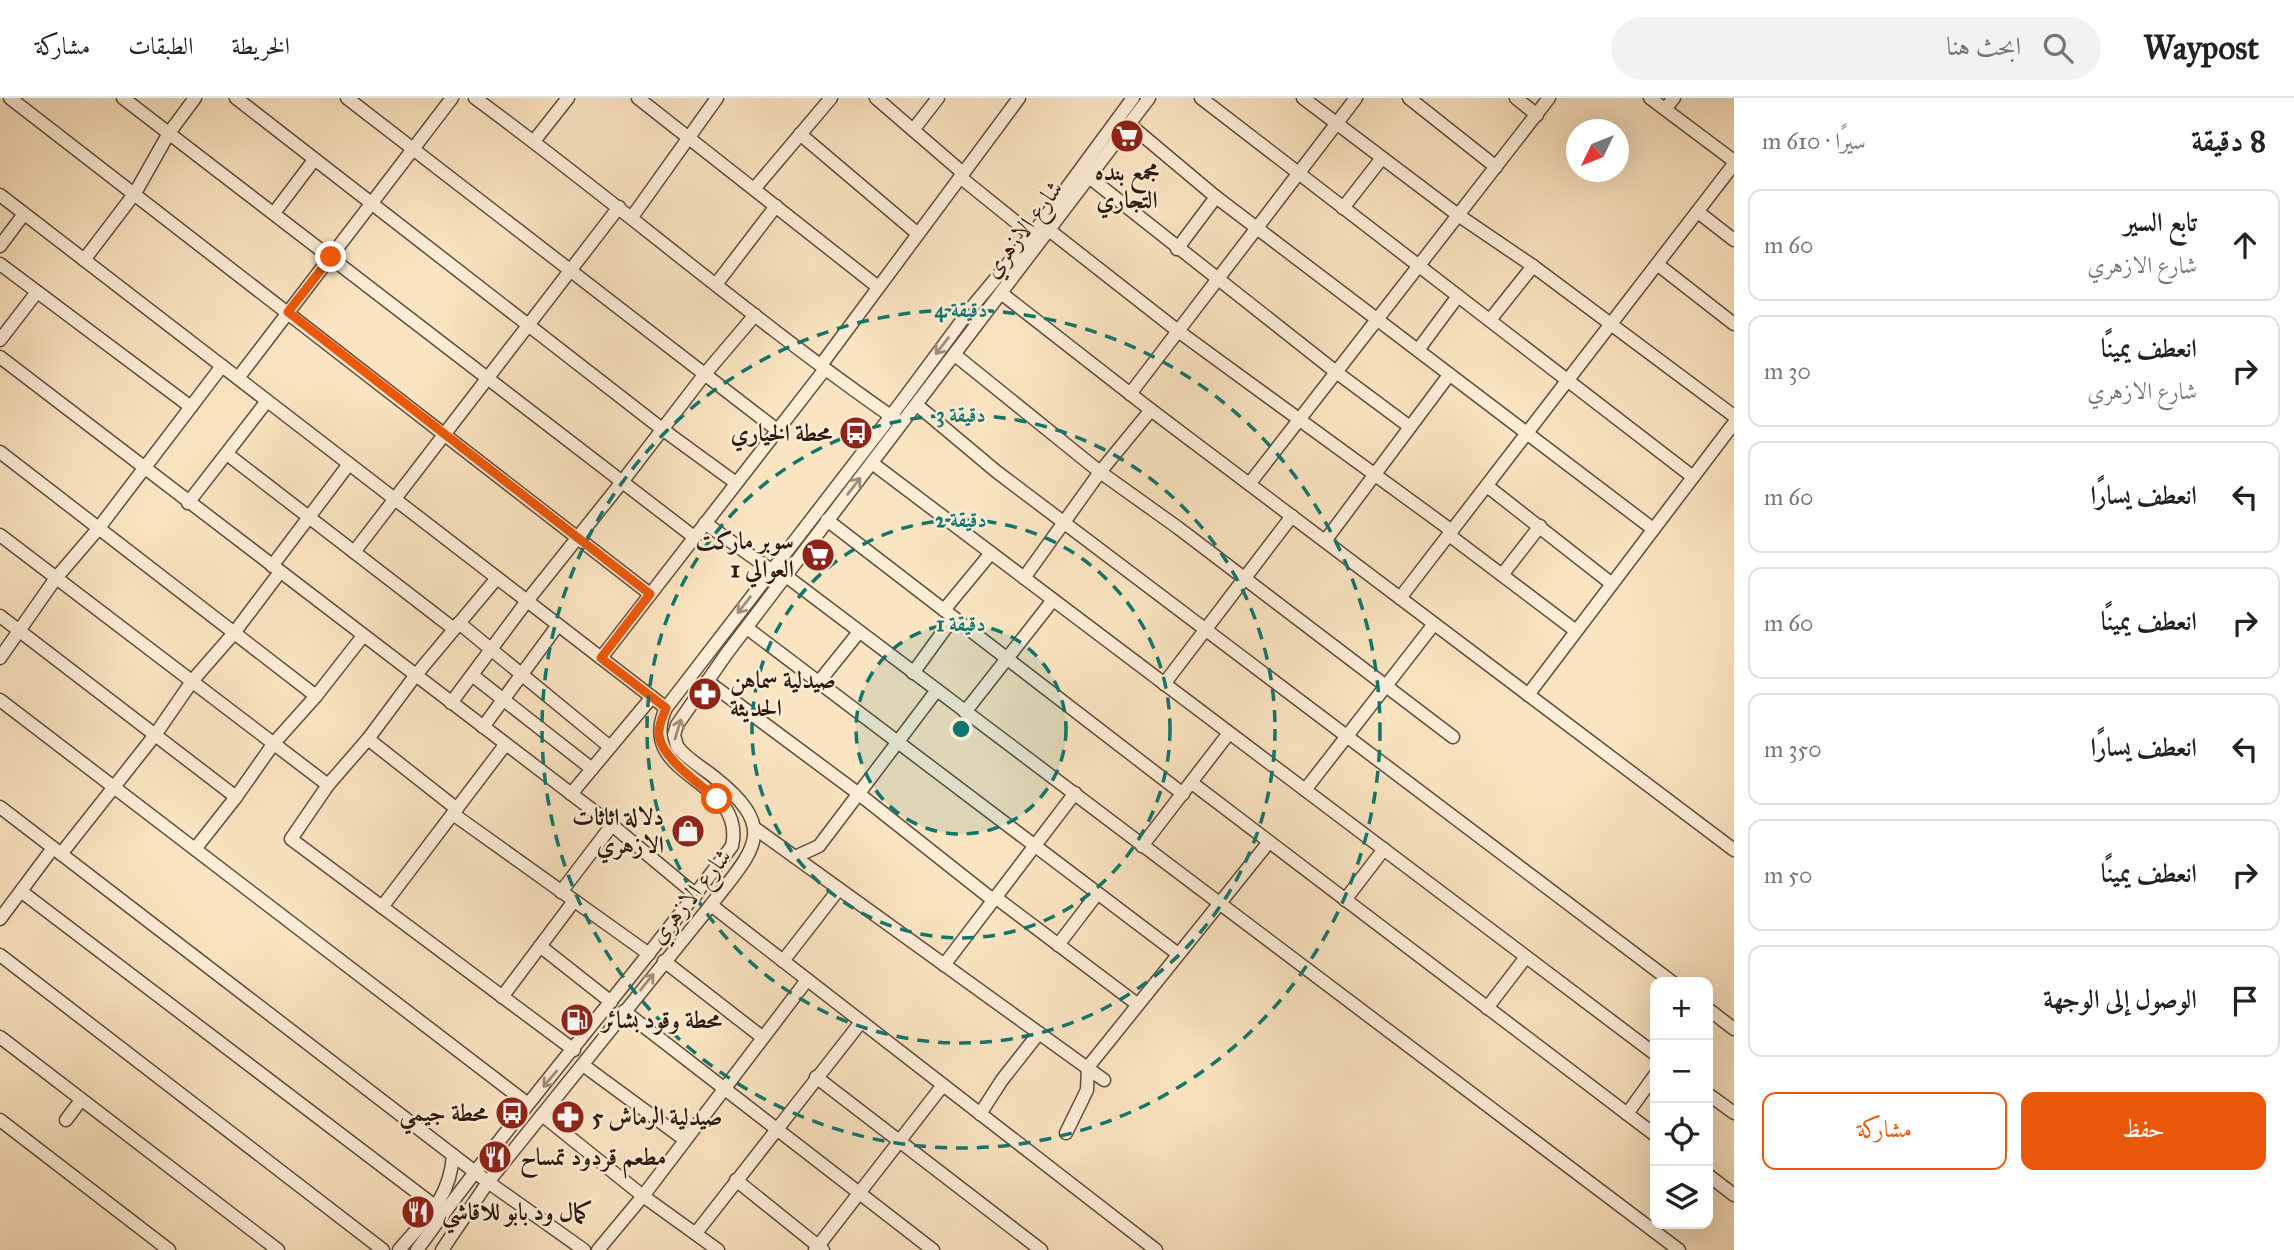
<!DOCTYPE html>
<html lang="ar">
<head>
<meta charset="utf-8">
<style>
	:root { --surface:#fff; --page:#f2f2f2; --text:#222; --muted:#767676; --line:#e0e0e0; --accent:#ea580c }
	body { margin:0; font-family:"IM FELL Great Primer",Amiri,serif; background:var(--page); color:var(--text); direction:rtl }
	.controls { position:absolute; right:21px; bottom:21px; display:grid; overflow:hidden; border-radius:14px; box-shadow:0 7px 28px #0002 }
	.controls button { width:63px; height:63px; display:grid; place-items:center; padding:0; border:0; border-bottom:2px solid var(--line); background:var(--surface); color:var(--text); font:35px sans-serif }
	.compass { position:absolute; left:1566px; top:21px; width:63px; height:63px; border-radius:50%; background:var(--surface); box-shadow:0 7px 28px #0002; rotate:227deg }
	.stop { position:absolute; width:21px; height:21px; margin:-16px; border:5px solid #ea580c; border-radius:50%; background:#fff }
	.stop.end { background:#ea580c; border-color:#fff; box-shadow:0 2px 7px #0008 }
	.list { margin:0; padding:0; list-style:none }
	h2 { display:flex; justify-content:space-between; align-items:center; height:91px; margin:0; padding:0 28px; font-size:30px }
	h2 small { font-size:23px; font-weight:400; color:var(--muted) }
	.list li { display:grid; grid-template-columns:46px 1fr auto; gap:21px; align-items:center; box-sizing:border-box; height:112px; margin:0 14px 14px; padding:0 14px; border:2px solid var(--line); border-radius:14px }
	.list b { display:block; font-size:26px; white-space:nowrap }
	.list p { margin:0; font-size:23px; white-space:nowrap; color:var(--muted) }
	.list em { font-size:23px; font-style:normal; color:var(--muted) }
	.actions { display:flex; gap:14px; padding:21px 28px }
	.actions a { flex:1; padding:16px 0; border:2px solid var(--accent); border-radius:14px; text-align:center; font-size:24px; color:var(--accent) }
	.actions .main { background:var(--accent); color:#fff }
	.icon { flex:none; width:38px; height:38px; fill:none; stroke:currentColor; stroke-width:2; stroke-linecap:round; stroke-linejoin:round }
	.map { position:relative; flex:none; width:1734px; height:1152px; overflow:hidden; direction:ltr }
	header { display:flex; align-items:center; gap:42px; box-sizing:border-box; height:98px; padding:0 35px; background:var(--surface); border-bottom:2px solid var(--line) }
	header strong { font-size:33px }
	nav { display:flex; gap:38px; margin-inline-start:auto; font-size:24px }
	.search { width:490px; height:63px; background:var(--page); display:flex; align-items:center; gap:18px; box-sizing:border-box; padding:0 24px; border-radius:38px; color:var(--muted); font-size:26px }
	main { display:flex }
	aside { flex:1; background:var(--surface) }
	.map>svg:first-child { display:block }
</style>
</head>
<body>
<header>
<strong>Waypost</strong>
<div class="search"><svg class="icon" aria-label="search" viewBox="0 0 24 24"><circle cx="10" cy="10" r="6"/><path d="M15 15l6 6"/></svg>ابحث هنا</div>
<nav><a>الخريطة</a><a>الطبقات</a><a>مشاركة</a></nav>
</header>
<main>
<aside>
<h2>8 دقيقة<small>سيرًا · 610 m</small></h2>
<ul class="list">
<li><svg class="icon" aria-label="ahead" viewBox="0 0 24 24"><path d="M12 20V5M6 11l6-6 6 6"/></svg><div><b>تابع السير</b><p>شارع الازهري</p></div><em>60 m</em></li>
<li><svg class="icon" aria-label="right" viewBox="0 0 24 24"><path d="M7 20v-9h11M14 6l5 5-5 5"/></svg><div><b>انعطف يمينًا</b><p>شارع الازهري</p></div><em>30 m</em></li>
<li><svg class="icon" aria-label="left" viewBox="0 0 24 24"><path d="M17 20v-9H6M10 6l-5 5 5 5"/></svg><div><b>انعطف يسارًا</b></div><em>60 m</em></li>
<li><svg class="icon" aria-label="right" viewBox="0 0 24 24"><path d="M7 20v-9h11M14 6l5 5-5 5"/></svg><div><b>انعطف يمينًا</b></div><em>60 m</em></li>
<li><svg class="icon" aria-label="left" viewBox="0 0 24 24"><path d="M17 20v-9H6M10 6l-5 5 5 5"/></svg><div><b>انعطف يسارًا</b></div><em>350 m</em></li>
<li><svg class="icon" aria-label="right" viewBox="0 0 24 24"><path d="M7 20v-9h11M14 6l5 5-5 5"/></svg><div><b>انعطف يمينًا</b></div><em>50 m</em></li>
<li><svg class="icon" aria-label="arrive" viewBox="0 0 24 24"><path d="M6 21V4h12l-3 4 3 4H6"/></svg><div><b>الوصول إلى الوجهة</b></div></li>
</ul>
<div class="actions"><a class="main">حفظ</a><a>مشاركة</a></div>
</aside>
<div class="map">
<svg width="1734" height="1152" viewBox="0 0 1734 1152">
	<rect width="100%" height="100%" fill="#fbe4c1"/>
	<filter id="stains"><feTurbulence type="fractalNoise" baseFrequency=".00286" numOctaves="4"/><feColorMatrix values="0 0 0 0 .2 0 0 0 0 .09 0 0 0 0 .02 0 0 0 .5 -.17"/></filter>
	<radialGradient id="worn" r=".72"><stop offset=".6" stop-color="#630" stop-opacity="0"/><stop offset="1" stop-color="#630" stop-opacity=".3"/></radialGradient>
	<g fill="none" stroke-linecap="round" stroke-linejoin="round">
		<defs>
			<g id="minor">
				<polyline points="10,0 650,496"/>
				<polyline points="123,0 694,439"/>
				<polyline points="236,0 662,331 736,385"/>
				<polyline points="347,0 777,332"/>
				<path d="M 475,0 C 618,105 752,222 898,323"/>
				<polyline points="638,0 878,189"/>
				<polyline points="876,0 963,75"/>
				<polyline points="1201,0 1693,379"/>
				<polyline points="1303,0 1458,117 1533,168 1734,318"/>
				<polyline points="1409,0 1496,69"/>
				<polyline points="1516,0 1537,17"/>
				<polyline points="1650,0 1734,63"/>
				<polyline points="1665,11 1674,0"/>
				<polyline points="1129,26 1216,99 1653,431"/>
				<polyline points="913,32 938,0"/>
				<polyline points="800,36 918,136"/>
				<polyline points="534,43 568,0"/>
				<polyline points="960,79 1032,137"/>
				<polyline points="1089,79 1336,274 1410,329"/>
				<polyline points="754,91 831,0"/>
				<polyline points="0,97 666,610"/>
				<polyline points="1343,110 1382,60"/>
				<polyline points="1698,114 1734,142"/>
				<polyline points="274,115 314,62"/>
				<polyline points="632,119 717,0"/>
				<polyline points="1049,132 1178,233 1452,433"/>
				<polyline points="0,148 24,116"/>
				<polyline points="1177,151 1216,99"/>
				<polyline points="84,162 135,95 169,35 195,0"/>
				<polyline points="0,166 191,309"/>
				<polyline points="1657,166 1734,226"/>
				<polyline points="717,185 776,108"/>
				<polyline points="1001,195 1151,312 1734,752"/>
				<polyline points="1490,222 1533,168"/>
				<polyline points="0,242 37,194"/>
				<polyline points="1418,252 1458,198"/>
				<polyline points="955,257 1100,374 1177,429 1453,639"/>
				<polyline points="0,259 612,727 696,797"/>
				<polyline points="821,267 1019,0"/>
				<polyline points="238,280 452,0"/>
				<polyline points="1130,296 1356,0"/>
				<polyline points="917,307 997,374 1672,884"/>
				<polyline points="0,354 316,598"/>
				<polyline points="227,356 454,531"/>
				<polyline points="872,365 1655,956"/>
				<polyline points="1250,385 1549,0"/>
				<polyline points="1487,388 1612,486"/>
				<polyline points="188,405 267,303"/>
				<polyline points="827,422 1183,696"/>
				<polyline points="705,425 771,472"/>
				<polyline points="0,437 328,687"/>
				<polyline points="1449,437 1576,533"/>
				<polyline points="1325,443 1449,277"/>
				<polyline points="354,454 619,109"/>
				<polyline points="272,468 349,366"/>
				<polyline points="1502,477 1540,428"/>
				<polyline points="786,478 1679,1152"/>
				<polyline points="497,480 415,578 368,641 328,687 291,741 574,952"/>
				<polyline points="1024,480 1100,374 1151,312"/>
				<polyline points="1400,500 1734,66"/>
				<polyline points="944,512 991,455"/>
				<polyline points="0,518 236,699"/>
				<polyline points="459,525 610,649"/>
				<polyline points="747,530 1178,856"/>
				<polyline points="0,560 56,480 98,431 222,268"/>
				<polyline points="601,560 825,271"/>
				<polyline points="913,575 953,520"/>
				<polyline points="472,577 592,671"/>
				<polyline points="707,583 859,696 993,802"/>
				<polyline points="818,585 859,534"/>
				<polyline points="1164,586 1292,418"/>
				<polyline points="1528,597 1734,325"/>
				<polyline points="0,602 528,1006"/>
				<polyline points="451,605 527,503 622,384 704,277 755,217"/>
				<polyline points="965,614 1053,502"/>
				<polyline points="483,629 558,527"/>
				<polyline points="368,641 457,711"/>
				<polyline points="1192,685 1655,1037"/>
				<polyline points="1305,692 1434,526"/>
				<polyline points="571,696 652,599"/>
				<polyline points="0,709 488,1084 584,1152"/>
				<polyline points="453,716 649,856"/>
				<polyline points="756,731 1104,982"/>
				<polyline points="1142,748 1229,635"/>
				<polyline points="195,751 236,699 274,645 316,598 363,538"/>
				<polyline points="61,756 155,637 193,582 234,535 280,474"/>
				<polyline points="795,759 819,748 937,592"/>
				<polyline points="22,794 444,1115"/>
				<polyline points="561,794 612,727"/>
				<polyline points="995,799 1137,906"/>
				<polyline points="1345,802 1384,751"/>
				<polyline points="711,807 1156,1152"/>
				<polyline points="382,809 505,647"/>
				<polyline points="0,821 53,750"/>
				<polyline points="1058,847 1097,796"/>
				<polyline points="540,848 611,904"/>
				<polyline points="0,857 383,1152"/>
				<polyline points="664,863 762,939"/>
				<polyline points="783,863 839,791"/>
				<polyline points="944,867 1075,695"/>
				<polyline points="502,899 574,803"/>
				<polyline points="1487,910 1526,859"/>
				<polyline points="1708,911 1734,931"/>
				<polyline points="624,913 933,1152"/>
				<polyline points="0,939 278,1152"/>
				<polyline points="583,967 685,1042"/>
				<polyline points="816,979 1041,1152"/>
				<polyline points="1708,996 1734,1015"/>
				<polyline points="980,1016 1002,982 1039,935"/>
				<polyline points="1627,1016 1655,977"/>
				<polyline points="542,1017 643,1098 718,1152"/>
				<polyline points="0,1022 169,1152"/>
				<polyline points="66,1022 81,1002"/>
				<polyline points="1066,1035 1087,992 1088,969 1269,744"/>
				<polyline points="1708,1077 1734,1097"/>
				<polyline points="736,1082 823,1152"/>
				<polyline points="696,1135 861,924"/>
				<path d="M 399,1152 C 426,1120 450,1101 453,1057"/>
				<path d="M 417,1152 C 517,1013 630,885 732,748 C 747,680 634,680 666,610 L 891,318 L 972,209 L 1032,137 L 1133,0"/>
				<path d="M 442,1152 L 488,1084 L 711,807 C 753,752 781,732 714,679 C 702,669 686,661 677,648 L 674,637 L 677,627 L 727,555 L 1149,0"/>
				<polyline points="598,1152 643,1098 807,882"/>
				<polyline points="815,1152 943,987"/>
			</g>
		</defs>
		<!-- minor casing -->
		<use href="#minor" stroke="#604c3c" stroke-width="15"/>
		<!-- minor -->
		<use href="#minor" stroke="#fcedd7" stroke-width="12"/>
	</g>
	<!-- one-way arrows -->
	<defs><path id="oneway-shaft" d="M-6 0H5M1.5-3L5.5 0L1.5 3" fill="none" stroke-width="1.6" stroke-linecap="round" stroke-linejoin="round" transform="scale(1.75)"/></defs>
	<g stroke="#9f8e7d">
		<use href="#oneway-shaft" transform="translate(942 248) rotate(128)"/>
		<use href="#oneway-shaft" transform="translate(854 388) rotate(-52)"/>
		<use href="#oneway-shaft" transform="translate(744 507) rotate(128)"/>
		<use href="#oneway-shaft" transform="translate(678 631) rotate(-73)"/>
		<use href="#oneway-shaft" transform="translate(647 884) rotate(-51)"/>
		<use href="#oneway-shaft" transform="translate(550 981) rotate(130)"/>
	</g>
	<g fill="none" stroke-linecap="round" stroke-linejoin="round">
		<!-- route -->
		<path stroke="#ea580c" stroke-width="9" d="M 331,159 L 288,214 L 650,496 L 601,560 L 666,610 C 663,619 658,627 659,637 C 661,660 700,686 717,701"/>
	</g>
	<!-- distance rings -->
	<circle cx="961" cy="631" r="105" fill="#0f766e" fill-opacity=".12"/>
	<g fill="none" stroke="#0f766e" stroke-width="3.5" stroke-dasharray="12 9">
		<circle cx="961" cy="631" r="105"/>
		<circle cx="961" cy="631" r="209"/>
		<circle cx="961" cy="631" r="314"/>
		<circle cx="961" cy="631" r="419"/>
	</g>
	<!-- icons -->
	<defs>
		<symbol id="supermarket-disc" viewBox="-11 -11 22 22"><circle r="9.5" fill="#8f2418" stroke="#fcedd7"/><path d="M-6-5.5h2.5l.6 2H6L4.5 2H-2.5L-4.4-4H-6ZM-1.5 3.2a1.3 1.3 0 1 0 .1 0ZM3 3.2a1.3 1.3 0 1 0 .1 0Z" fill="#fff"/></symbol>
		<symbol id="bus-disc" viewBox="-11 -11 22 22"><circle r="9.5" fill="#8f2418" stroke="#fcedd7"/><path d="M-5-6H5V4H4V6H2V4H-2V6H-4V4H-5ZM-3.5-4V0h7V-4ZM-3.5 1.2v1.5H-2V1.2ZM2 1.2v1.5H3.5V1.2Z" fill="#fff"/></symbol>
		<symbol id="pharmacy-disc" viewBox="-11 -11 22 22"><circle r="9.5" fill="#8f2418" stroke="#fcedd7"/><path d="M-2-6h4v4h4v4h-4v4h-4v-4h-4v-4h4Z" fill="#fff"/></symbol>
		<symbol id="shop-disc" viewBox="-11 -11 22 22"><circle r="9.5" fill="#8f2418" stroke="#fcedd7"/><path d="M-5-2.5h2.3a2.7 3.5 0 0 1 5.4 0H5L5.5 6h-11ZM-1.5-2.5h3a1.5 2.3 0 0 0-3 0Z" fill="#fff"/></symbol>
		<symbol id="fuel-disc" viewBox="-11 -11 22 22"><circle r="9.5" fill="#8f2418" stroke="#fcedd7"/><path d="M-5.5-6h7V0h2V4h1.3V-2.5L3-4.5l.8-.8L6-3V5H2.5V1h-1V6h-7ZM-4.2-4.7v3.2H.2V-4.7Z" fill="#fff"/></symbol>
		<symbol id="restaurant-disc" viewBox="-11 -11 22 22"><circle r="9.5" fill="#8f2418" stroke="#fcedd7"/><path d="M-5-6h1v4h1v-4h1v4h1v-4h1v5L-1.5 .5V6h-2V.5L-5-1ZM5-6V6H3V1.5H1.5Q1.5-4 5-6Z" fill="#fff"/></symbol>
	</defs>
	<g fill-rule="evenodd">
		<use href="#supermarket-disc" x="1108" y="19" width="38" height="38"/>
		<use href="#bus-disc" x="837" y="316" width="38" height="38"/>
		<use href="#supermarket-disc" x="799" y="438" width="38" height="38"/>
		<use href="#pharmacy-disc" x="686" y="577" width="38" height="38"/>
		<use href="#shop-disc" x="669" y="714" width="38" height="38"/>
		<use href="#fuel-disc" x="558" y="903" width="38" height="38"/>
		<use href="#bus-disc" x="493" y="996" width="38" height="38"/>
		<use href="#pharmacy-disc" x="549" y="1000" width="38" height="38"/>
		<use href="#restaurant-disc" x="476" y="1040" width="38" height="38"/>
		<use href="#restaurant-disc" x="399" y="1095" width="38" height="38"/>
	</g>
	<g text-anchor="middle" stroke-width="5" stroke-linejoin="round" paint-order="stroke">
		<!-- poi labels -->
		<g font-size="24" font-weight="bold" fill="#2d190f" stroke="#fcedd7" text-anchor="start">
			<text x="1127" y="82" text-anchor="middle">مجمع بنده<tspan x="1127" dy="28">التجاري</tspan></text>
			<text x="832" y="343" text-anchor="end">محطة الخياري</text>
			<text x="794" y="451" text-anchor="end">سوبر ماركت<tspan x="794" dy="28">العوالي 1</tspan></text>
			<text x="730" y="590">صيدلية سماهن<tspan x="730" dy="28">الحديثة</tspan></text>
			<text x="664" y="727" text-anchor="end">دلالة اثاثات<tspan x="664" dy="28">الازهري</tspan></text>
			<text x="602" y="930">محطة وقود بشائر</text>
			<text x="488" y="1023" text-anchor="end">محطة جيمي</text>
			<text x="592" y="1027">صيدلية الرماش 5</text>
			<text x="520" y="1067">مطعم قردود تمساح</text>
			<text x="442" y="1122">كمال ود بابو للاقاشي</text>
		</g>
		<!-- street labels -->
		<g font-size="24" fill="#2d190f" stroke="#fcedd7">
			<text transform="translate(1023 131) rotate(-53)" y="8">شارع الازهري</text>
			<text transform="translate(690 798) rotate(-51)" y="8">شارع الازهري</text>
		</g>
	</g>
	<circle cx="961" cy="631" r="10" fill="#0f766e" stroke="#fcedd7" stroke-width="3.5"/>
	<g font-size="21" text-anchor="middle" font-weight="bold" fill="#0f766e" stroke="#fcedd7" stroke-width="5" stroke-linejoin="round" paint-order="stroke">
		<text x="961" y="219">4 دقيقة</text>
		<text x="961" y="324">3 دقيقة</text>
		<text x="961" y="429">2 دقيقة</text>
		<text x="961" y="533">1 دقيقة</text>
	</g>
	<rect width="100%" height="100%" filter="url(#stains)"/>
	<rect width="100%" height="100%" fill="url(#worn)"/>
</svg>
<div class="controls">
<button>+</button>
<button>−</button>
<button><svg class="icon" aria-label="locate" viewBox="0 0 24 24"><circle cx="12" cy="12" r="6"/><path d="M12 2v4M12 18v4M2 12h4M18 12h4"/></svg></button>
<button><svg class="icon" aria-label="layers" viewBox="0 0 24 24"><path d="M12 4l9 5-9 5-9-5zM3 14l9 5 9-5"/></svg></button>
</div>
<svg class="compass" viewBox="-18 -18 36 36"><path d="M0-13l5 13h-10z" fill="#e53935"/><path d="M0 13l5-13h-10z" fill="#767676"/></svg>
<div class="stop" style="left:717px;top:701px"></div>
<div class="stop end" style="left:331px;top:159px"></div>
</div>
</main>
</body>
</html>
